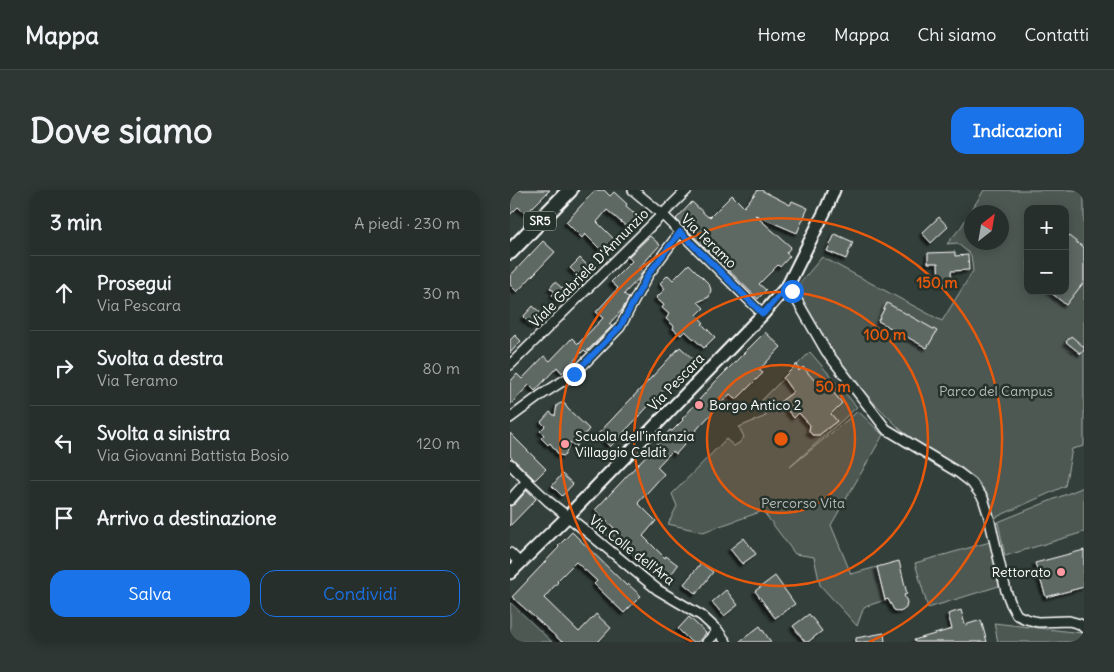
<!DOCTYPE html>
<html lang="it">
<head>
<meta charset="utf-8">
<style>
	:root { --surface:#262f2c; --page:#2e3734; --text:#f1f3f6; --muted:#a4a9a9; --line:#424a48; --accent:#1a73e8 }
	body { margin:0; font-family:Delius,sans-serif; background:var(--page); color:var(--text) }
	.controls { position:absolute; right:15px; top:15px; display:grid; overflow:hidden; border-radius:10px; box-shadow:0 2px 12px #0003 }
	.controls button { width:45px; height:45px; display:grid; place-items:center; padding:0; border:0; border-bottom:1px solid var(--line); background:var(--surface); color:var(--text); font:25px sans-serif }
	.compass { position:absolute; left:454px; top:15px; width:45px; height:45px; border-radius:50%; background:var(--surface); box-shadow:0 2px 12px #0003; rotate:31deg }
	.stop { position:absolute; width:15px; height:15px; margin:-11px; border:4px solid #1a73e8; border-radius:50%; background:#fff }
	.stop.end { background:#1a73e8; border-color:#fff; box-shadow:0 1px 5px #0008 }
	.list { margin:0; padding:0; list-style:none }
	h2 { display:flex; justify-content:space-between; align-items:center; height:65px; margin:0; padding:0 20px; font-size:21px }
	h2 small { font-size:16px; font-weight:400; color:var(--muted) }
	.list li { display:grid; grid-template-columns:32px 1fr auto; gap:15px; align-items:center; box-sizing:border-box; height:75px; padding:0 20px; border-top:1px solid var(--line) }
	.list b { display:block; font-size:19px; white-space:nowrap }
	.list p { margin:0; font-size:16px; white-space:nowrap; color:var(--muted) }
	.list em { font-size:16px; font-style:normal; color:var(--muted) }
	.actions { display:flex; gap:10px; padding:15px 20px }
	.actions a { flex:1; padding:11px 0; border:1px solid var(--accent); border-radius:15px; text-align:center; font-size:18px; color:var(--accent) }
	.actions .main { background:var(--accent); color:#fff }
	.icon { flex:none; width:28px; height:28px; fill:none; stroke:currentColor; stroke-width:2; stroke-linecap:round; stroke-linejoin:round }
	.map { position:relative; flex:none; width:574px; height:452px; overflow:hidden; border-radius:15px }
	header { display:flex; align-items:center; gap:30px; box-sizing:border-box; height:70px; padding:0 25px; background:var(--surface); border-bottom:1px solid var(--line) }
	header strong { font-size:24px }
	nav { display:flex; gap:28px; margin-inline-start:auto; font-size:18px }
	.intro { display:flex; align-items:center; justify-content:space-between; box-sizing:border-box; height:120px; padding:0 30px }
	h1 { margin:0; font-size:35px }
	.button { padding:12px 22px; border-radius:15px; background:var(--accent); color:#fff; font-size:18px; font-weight:700 }
	main { display:flex; gap:30px; padding:0 30px }
	aside { flex:1; background:var(--surface); border-radius:15px; box-shadow:0 2px 12px #0003 }
	.map>svg:first-child { display:block }
</style>
</head>
<body>
<header>
<strong>Mappa</strong>
<nav><a>Home</a><a>Mappa</a><a>Chi siamo</a><a>Contatti</a></nav>
</header>
<div class="intro"><h1>Dove siamo</h1><a class="button">Indicazioni</a></div>
<main>
<aside>
<h2>3 min<small>A piedi · 230 m</small></h2>
<ul class="list">
<li><svg class="icon" aria-label="ahead" viewBox="0 0 24 24"><path d="M12 20V5M6 11l6-6 6 6"/></svg><div><b>Prosegui</b><p>Via Pescara</p></div><em>30 m</em></li>
<li><svg class="icon" aria-label="right" viewBox="0 0 24 24"><path d="M7 20v-9h11M14 6l5 5-5 5"/></svg><div><b>Svolta a destra</b><p>Via Teramo</p></div><em>80 m</em></li>
<li><svg class="icon" aria-label="left" viewBox="0 0 24 24"><path d="M17 20v-9H6M10 6l-5 5 5 5"/></svg><div><b>Svolta a sinistra</b><p>Via Giovanni Battista Bosio</p></div><em>120 m</em></li>
<li><svg class="icon" aria-label="arrive" viewBox="0 0 24 24"><path d="M6 21V4h12l-3 4 3 4H6"/></svg><div><b>Arrivo a destinazione</b></div></li>
</ul>
<div class="actions"><a class="main">Salva</a><a>Condividi</a></div>
</aside>
<div class="map">
<svg width="574" height="452" viewBox="0 0 574 452">
	<defs>
		<filter id="shadow"><feDropShadow dx="-3" dy="3" stdDeviation="1" flood-color="#0009"/></filter>
	</defs>
	<rect width="100%" height="100%" fill="#333f3a"/>
	<filter id="ink" filterUnits="userSpaceOnUse"><feTurbulence type="fractalNoise" baseFrequency=".02" numOctaves="2"/><feDisplacementMap in="SourceGraphic" scale="10" xChannelSelector="R" yChannelSelector="G"/><feConvolveMatrix kernelMatrix="1 2 1 2 8 2 1 2 1" color-interpolation-filters="sRGB"/></filter>
	<g filter="url(#ink)">
		<!-- green -->
		<g fill="#4d5853" stroke="#a6aca9" fill-rule="evenodd">
			<path d="M 474,0 L 574,0 L 574,256 L 562,259 L 555,296 L 480,330 L 473,308 L 449,283 L 391,240 L 327,175 L 285,99 L 312,67 L 432,131 L 463,81 L 461,65 L 447,53 L 437,54 L 451,37 ZM 518,19 L 555,19 L 555,101 L 518,101 ZM 462,22 L 492,22 L 492,52 L 462,52 Z"/>
			<polygon points="300,162 347,217 280,277 348,221 373,245 321,335 341,384 367,377 375,410 354,417 347,436 310,395 304,367 285,364 253,321 193,342 158,334 167,316 162,304 216,249 224,256 229,253 234,247 229,237 256,226 252,210"/>
			<polygon points="574,297 574,342 495,366 488,332"/>
			<polygon points="480,352 489,396 418,418 405,373"/>
			<polygon points="1,413 42,452 0,452 0,414"/>
			<polygon points="484,433 572,443 574,447 574,452 488,452"/>
		</g>
		<!-- building -->
		<g fill="#5f6964" stroke="#fff" filter="url(#shadow)">
			<polygon points="0,0 40,0 16,24 8,17 0,25"/>
			<polygon points="85,0 94,0 100,6 104,2 117,14 116,16 129,27 118,38 97,20 87,32 107,52 95,64 75,44 72,48 56,32"/>
			<polygon points="248,0 251,0 280,15 282,11 298,18 287,43 245,25 281,57 276,63 280,66 270,77 268,75 249,94 256,100 248,109 166,29 182,12 198,27 199,26 200,27 222,5 234,17"/>
			<polygon points="429,27 438,37 421,53 412,43"/>
			<polygon points="555,43 574,58 574,92 556,115 539,101 555,101"/>
			<polygon points="325,44 343,52 336,69 317,61"/>
			<polygon points="140,46 150,55 129,78 133,81 130,87 114,104 119,108 112,120 99,134 102,136 76,162 74,160 52,183 47,177 25,201 19,195 0,215 0,192 7,184 12,189 34,166 40,171 62,148 68,154 93,128 86,122 108,98 101,92 122,71 118,67"/>
			<polygon points="33,51 45,62 7,102 0,95 0,86"/>
			<polygon points="445,62 445,66 458,65 459,80 441,81 442,94 429,94 428,73 418,73 418,63"/>
			<polygon points="70,68 80,78 70,88 60,78"/>
			<polygon points="179,74 199,94 201,100 199,107 188,112 194,118 187,125 194,133 192,134 205,147 194,158 175,141 171,145 163,139 164,136 156,129 159,124 152,118 154,115 146,108 155,99 150,93 158,85 163,90"/>
			<polygon points="45,92 58,103 50,112 42,105 45,102 40,98"/>
			<polygon points="377,113 427,141 417,158 368,131"/>
			<polygon points="23,116 34,126 24,137 13,127"/>
			<polygon points="255,142 271,157 249,180 253,183 226,210 220,204 174,253 175,254 166,264 162,261 147,277 154,284 128,313 146,331 133,346 155,368 156,366 168,375 157,390 145,381 147,379 127,365 125,367 112,354 109,357 97,346 104,338 85,320 160,240 162,241 173,230 172,229 206,191"/>
			<polygon points="5,145 11,151 0,163 0,150"/>
			<polygon points="561,146 574,157 574,160 571,164 556,152"/>
			<polygon points="170,157 183,169 100,257 88,244"/>
			<polygon points="287,174 289,181 293,177 304,190 307,188 319,204 322,201 332,213 321,224 327,231 309,245 302,245 299,241 300,235 289,223 284,228 270,212 283,202 273,188"/>
			<polygon points="51,213 55,214 57,218 79,239 65,257 60,252 56,263 54,266 49,265 40,253 38,255 31,248 34,245 30,241 35,236 31,232 40,222 45,226 47,215"/>
			<polygon points="0,243 36,279 25,290 0,266"/>
			<polygon points="52,284 63,294 52,306 42,296"/>
			<polygon points="17,300 26,309 0,336 0,316 5,314"/>
			<polygon points="62,342 117,396 118,394 131,406 114,423 84,394 87,391 66,372 47,391 48,392 34,408 69,442 86,424 101,438 88,452 52,452 2,407 49,357 48,356"/>
			<polygon points="234,348 246,364 232,374 220,359"/>
			<polygon points="574,360 574,397 536,407 525,373"/>
			<polygon points="389,371 397,404 394,405 397,412 396,418 392,421 389,422 384,420 378,409 375,410 367,377"/>
			<polygon points="191,373 203,382 186,404 174,394"/>
			<polygon points="265,386 285,414 265,428 245,401"/>
			<polygon points="216,400 228,415 214,426 202,412"/>
			<polygon points="451,420 455,435 471,430 477,452 405,452 404,450 442,439 438,424"/>
			<polygon points="299,424 312,441 298,452 295,452 283,436"/>
			<polygon points="179,427 196,443 188,452 181,452 168,439"/>
			<polygon points="250,436 261,452 229,452"/>
			<polygon points="374,443 375,452 346,452 346,448"/>
		</g>
		<g fill="none" stroke-linecap="round" stroke-linejoin="round">
			<defs>
				<g id="minor">
					<polyline points="123,0 153,25 253,124"/>
					<polyline points="278,95 316,161 376,239 449,283 462,293 473,308 479,327 496,401 501,414 507,425 516,429 528,432 559,431 570,434 574,438"/>
					<polyline points="0,175 177,0"/>
					<polyline points="0,228 31,205 64,184 110,137 138,85 170,42"/>
					<polyline points="0,274 17,291 0,310"/>
					<polyline points="17,291 38,311 76,341 148,400 192,426 208,441 216,452"/>
					<polyline points="0,363 10,373"/>
					<polyline points="197,452 208,441"/>
				</g>
				<polyline id="tertiary" points="0,383 57,327 253,124 278,95 317,17 324,0"/>
				<polyline id="primary" points="0,62 60,0"/>
			</defs>
			<!-- minor casing -->
			<use href="#minor" stroke="#fff" stroke-width="12"/>
			<!-- tertiary casing -->
			<use href="#tertiary" stroke="#fff" stroke-width="15"/>
			<!-- primary casing -->
			<use href="#primary" stroke="#fff" stroke-width="18"/>
			<!-- minor -->
			<use href="#minor" stroke="#26332d" stroke-width="9"/>
			<!-- tertiary -->
			<use href="#tertiary" stroke="#26332d" stroke-width="11"/>
			<!-- primary -->
			<use href="#primary" stroke="#26332d" stroke-width="14"/>
		</g>
	</g>
	<g fill="none" stroke-linecap="round" stroke-linejoin="round" filter="url(#ink)">
		<!-- route -->
		<polyline stroke="#1a73e8" stroke-width="6" points="64,184 110,137 138,85 170,42 253,124 278,95 282,101"/>
	</g>
	<!-- distance rings -->
	<circle cx="271" cy="249" r="74" fill="#e8590c" fill-opacity=".12"/>
	<g fill="none" stroke="#e8590c" stroke-width="2.5">
		<circle cx="271" cy="249" r="74"/>
		<circle cx="271" cy="249" r="147"/>
		<path d="M183 452A221 221 0 1 1 359 452"/>
	</g>
	<!-- markers -->
	<g fill="#ff9aa2" stroke="#26332d" stroke-width="2">
		<circle cx="189" cy="215" r="5"/>
		<circle cx="55" cy="254" r="5"/>
		<circle cx="551" cy="382" r="5"/>
	</g>
	<g text-anchor="middle" stroke-width="5" stroke-linejoin="round" paint-order="stroke">
		<!-- shield labels -->
		<rect fill="#26332d" stroke="#bec2c0" stroke-width="1" x="14" y="21.5" width="32" height="19" rx="4"/>
		<g font-size="12" font-weight="bold" fill="#fff">
			<text x="30" y="35">SR5</text>
		</g>
		<!-- street labels -->
		<g font-size="14" fill="#fff" stroke="#26332d">
			<text transform="translate(199 51) rotate(44)" y="5">Via Teramo</text>
			<text transform="translate(79 78) rotate(-45)" y="5">Viale Gabriele D'Annunzio</text>
			<text transform="translate(166 192) rotate(-46)" y="5">Via Pescara</text>
			<text transform="translate(122 360) rotate(38)" y="5">Via Colle dell'Ara</text>
		</g>
		<!-- park labels -->
		<g font-size="14" fill="#b8bcba" stroke="#26332d">
			<text x="486" y="206">Parco del Campus</text>
			<text x="293" y="318">Percorso Vita</text>
		</g>
		<!-- poi labels -->
		<g font-size="14" fill="#fff" stroke="#26332d" text-anchor="start">
			<text x="199" y="220">Borgo Antico 2</text>
			<text x="65" y="251">Scuola dell'infanzia<tspan x="65" dy="16">Villaggio Celdit</tspan></text>
			<text x="541" y="387" text-anchor="end">Rettorato</text>
		</g>
	</g>
	<circle cx="271" cy="249" r="8" fill="#e8590c" stroke="#26332d" stroke-width="2.5"/>
	<g font-size="15" text-anchor="middle" font-weight="bold" fill="#e8590c" stroke="#26332d" stroke-width="5" stroke-linejoin="round" paint-order="stroke">
		<text x="427" y="98">150 m</text>
		<text x="375" y="150">100 m</text>
		<text x="323" y="202">50 m</text>
	</g>
</svg>
<div class="controls">
<button>+</button>
<button>−</button>
</div>
<svg class="compass" viewBox="-18 -18 36 36"><path d="M0-13l5 13h-10z" fill="#e53935"/><path d="M0 13l5-13h-10z" fill="#a4a9a9"/></svg>
<div class="stop" style="left:282px;top:101px"></div>
<div class="stop end" style="left:64px;top:184px"></div>
</div>
</main>
</body>
</html>
